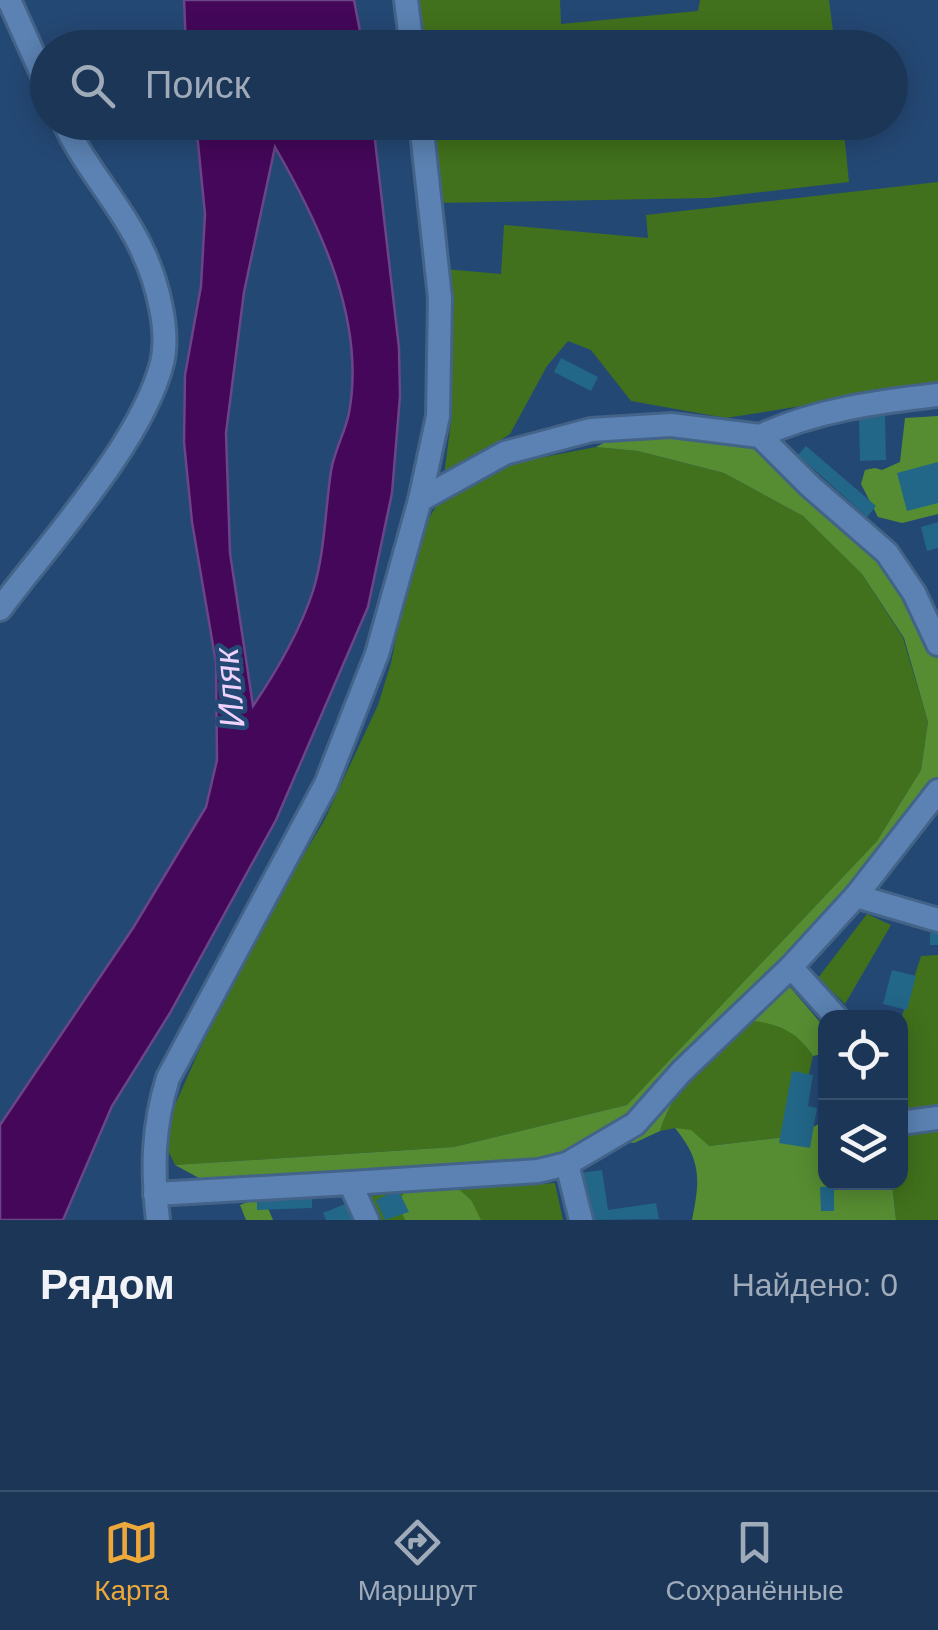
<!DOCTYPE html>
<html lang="ru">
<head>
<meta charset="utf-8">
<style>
	:root { --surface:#1b3657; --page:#284161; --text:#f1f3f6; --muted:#a0abba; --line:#39506d; --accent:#eda83b }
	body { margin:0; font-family:Helvetica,sans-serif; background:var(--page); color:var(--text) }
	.controls { position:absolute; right:30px; bottom:30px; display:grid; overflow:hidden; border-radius:20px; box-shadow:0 5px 25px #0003 }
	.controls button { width:90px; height:90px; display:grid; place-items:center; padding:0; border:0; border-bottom:2px solid var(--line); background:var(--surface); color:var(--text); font:50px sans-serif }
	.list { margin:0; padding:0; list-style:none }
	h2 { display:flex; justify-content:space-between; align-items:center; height:130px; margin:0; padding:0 40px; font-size:42px }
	h2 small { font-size:32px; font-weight:400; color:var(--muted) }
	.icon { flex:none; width:55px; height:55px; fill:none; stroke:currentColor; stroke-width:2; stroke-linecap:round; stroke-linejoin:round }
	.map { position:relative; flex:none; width:938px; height:1220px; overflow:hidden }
	.search { position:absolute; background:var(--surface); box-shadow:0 5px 25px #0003; left:30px; right:30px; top:30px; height:110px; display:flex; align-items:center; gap:25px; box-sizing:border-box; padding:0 35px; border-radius:55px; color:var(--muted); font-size:38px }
	.sheet { height:270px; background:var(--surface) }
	nav { display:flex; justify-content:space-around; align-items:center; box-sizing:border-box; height:140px; border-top:2px solid var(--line); background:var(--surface); font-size:28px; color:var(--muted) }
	nav a { display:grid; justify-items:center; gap:5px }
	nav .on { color:var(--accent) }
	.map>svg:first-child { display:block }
</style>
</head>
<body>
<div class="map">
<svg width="938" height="1220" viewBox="0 0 938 1220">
	<rect width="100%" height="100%" fill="#244874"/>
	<!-- green -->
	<g fill="#41711c">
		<polygon points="412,0 560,0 561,24 698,11 700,0 829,0 835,47 418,47"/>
		<polygon points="426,123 843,123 849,182 709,198 436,203"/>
		<polygon points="938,182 938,384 726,418 631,401 591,350 568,341 547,366 510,434 444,476 452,414 449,315 444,269 501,274 504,225 648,238 646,215"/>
		<polygon points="596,447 638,451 724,473 803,516 862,574 903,638 928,722 921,770 877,841 627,1105 454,1147 175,1165 165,1144 171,1114 197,1055 257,933 324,821 378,705 391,663 416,540 442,496 508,464"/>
		<polygon points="867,914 891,925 845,1004 818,978"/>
		<polygon points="938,955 938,1113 901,1116 901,1019 921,956"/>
		<path d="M 743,1020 C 774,1021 797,1029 813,1056 L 795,1136 L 709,1146 L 675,1128 L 660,1131 C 674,1086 711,1053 743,1020 Z"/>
		<polygon points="938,1131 938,1220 896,1220 892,1183 900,1182 901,1133"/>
		<polygon points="555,1183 563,1220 377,1220 366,1196"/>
	</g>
	<!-- forest -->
	<g fill="#578d32">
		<polygon points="938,416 938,514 902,523 878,517 861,484 865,470 875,468 882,470 900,462 905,418"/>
		<path d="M 647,420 L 734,435 L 790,464 L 897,561 L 938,647 L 938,803 L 784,980 L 825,1028 L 822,1054 L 813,1056 C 796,1029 774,1022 743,1020 C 711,1053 674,1086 660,1131 L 634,1143 L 600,1138 L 527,1175 L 201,1179 L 175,1165 L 454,1147 L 627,1105 L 877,841 L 921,770 L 928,722 L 904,638 L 862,574 L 803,516 L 724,473 L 638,451 L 596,447 Z"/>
		<path d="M 825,1121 L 826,1182 L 892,1183 L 896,1220 L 692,1220 C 700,1180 702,1161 675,1128 L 691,1130 L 709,1146 L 795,1136 Z"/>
		<polygon points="454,1185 471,1200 481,1220 405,1220 398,1203 407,1188"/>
		<polygon points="263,1196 273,1220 246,1220 240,1205"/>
	</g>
	<!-- water -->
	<g fill="#44075a" stroke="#6a4588" stroke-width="2.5" fill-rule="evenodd">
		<polygon points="184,0 354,0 363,47 186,47"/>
		<path d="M 196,123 L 373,123 L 399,348 L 400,396 L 392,493 L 368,607 L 276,820 L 170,1013 L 112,1106 L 63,1220 L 0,1220 L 0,1125 L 133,928 L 206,807 L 217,760 L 216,663 L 192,522 L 184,442 L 185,375 L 201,286 L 205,214 ZM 275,147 C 320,225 366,321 349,413 C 345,433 334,451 331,471 C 325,511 325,552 313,591 C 300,631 276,672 253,706 L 230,553 L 226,433 L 244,292 Z"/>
	</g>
	<!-- building -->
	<g fill="#268">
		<polygon points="561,358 598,377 591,391 554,372"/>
		<polygon points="885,416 886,460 860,461 859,417"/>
		<polygon points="806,446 876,506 867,517 798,455"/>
		<polygon points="938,462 938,503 907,511 897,473"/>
		<polygon points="938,522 938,548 927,551 921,527"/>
		<rect x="930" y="933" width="8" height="12"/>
		<polygon points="892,970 916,976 907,1010 883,1004"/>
		<polygon points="792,1071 813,1075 808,1106 817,1108 810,1148 779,1143"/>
		<polygon points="822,1148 826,1148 826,1179 821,1179"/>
		<polygon points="602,1170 608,1210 656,1203 659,1219 588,1220 581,1173"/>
		<polygon points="834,1186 834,1211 821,1211 820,1187"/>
		<polygon points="398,1190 409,1212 385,1220 376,1200"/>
		<polygon points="312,1191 312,1208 257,1210 257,1193"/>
		<polygon points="350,1202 358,1220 326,1220 323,1213"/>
	</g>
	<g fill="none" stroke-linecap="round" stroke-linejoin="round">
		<defs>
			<g id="minor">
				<polyline points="9,0 48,87"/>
				<polyline points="406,0 412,48"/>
				<path d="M 760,436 C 816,410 877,402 938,395"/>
				<polyline points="420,500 505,453 591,430 671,425 760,436 810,486 887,553 914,593 938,644"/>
				<path d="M 0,609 C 50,542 142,442 162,363 C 170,330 157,282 143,252 C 122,206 85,168 64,122"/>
				<polyline points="856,896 938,920"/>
				<polyline points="791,967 837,1018"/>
				<polyline points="900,1123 938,1118"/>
				<polyline points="567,1164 581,1220"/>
				<polyline points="350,1183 538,1171 567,1164 635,1124 681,1072 791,967 856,896 938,791"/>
				<polyline points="155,1194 350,1183 367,1220"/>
				<path d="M 158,1220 C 152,1169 153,1126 168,1078 L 326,784 L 377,654 L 420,500 L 438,416 L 440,298 L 421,122"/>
			</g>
		</defs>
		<!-- minor casing -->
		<use href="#minor" stroke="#436388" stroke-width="28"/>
		<!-- minor -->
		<use href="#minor" stroke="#5b82b2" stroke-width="22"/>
	</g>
	<g text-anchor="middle" stroke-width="9" stroke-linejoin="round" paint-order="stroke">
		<!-- water labels -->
		<g font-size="35" font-style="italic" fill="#efd2fd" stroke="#244874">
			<text transform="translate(229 688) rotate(-95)" y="12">Иляк</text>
		</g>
	</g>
</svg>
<div class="controls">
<button><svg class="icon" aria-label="locate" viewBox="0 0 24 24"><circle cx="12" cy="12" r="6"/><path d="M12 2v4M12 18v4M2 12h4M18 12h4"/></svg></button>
<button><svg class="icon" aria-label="layers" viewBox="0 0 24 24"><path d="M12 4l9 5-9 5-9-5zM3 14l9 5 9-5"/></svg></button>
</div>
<div class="search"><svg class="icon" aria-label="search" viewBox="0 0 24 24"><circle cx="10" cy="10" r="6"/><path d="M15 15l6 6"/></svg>Поиск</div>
</div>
<section class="sheet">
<h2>Рядом<small>Найдено: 0</small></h2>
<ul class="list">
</ul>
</section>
<nav>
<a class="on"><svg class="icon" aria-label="map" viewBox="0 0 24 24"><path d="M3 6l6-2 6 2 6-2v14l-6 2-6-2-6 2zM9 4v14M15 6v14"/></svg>Карта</a>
<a><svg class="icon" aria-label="directions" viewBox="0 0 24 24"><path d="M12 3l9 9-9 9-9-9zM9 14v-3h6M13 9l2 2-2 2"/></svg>Маршрут</a>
<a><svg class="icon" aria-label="saved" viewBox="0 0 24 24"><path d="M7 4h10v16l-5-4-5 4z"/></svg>Сохранённые</a>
</nav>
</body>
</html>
